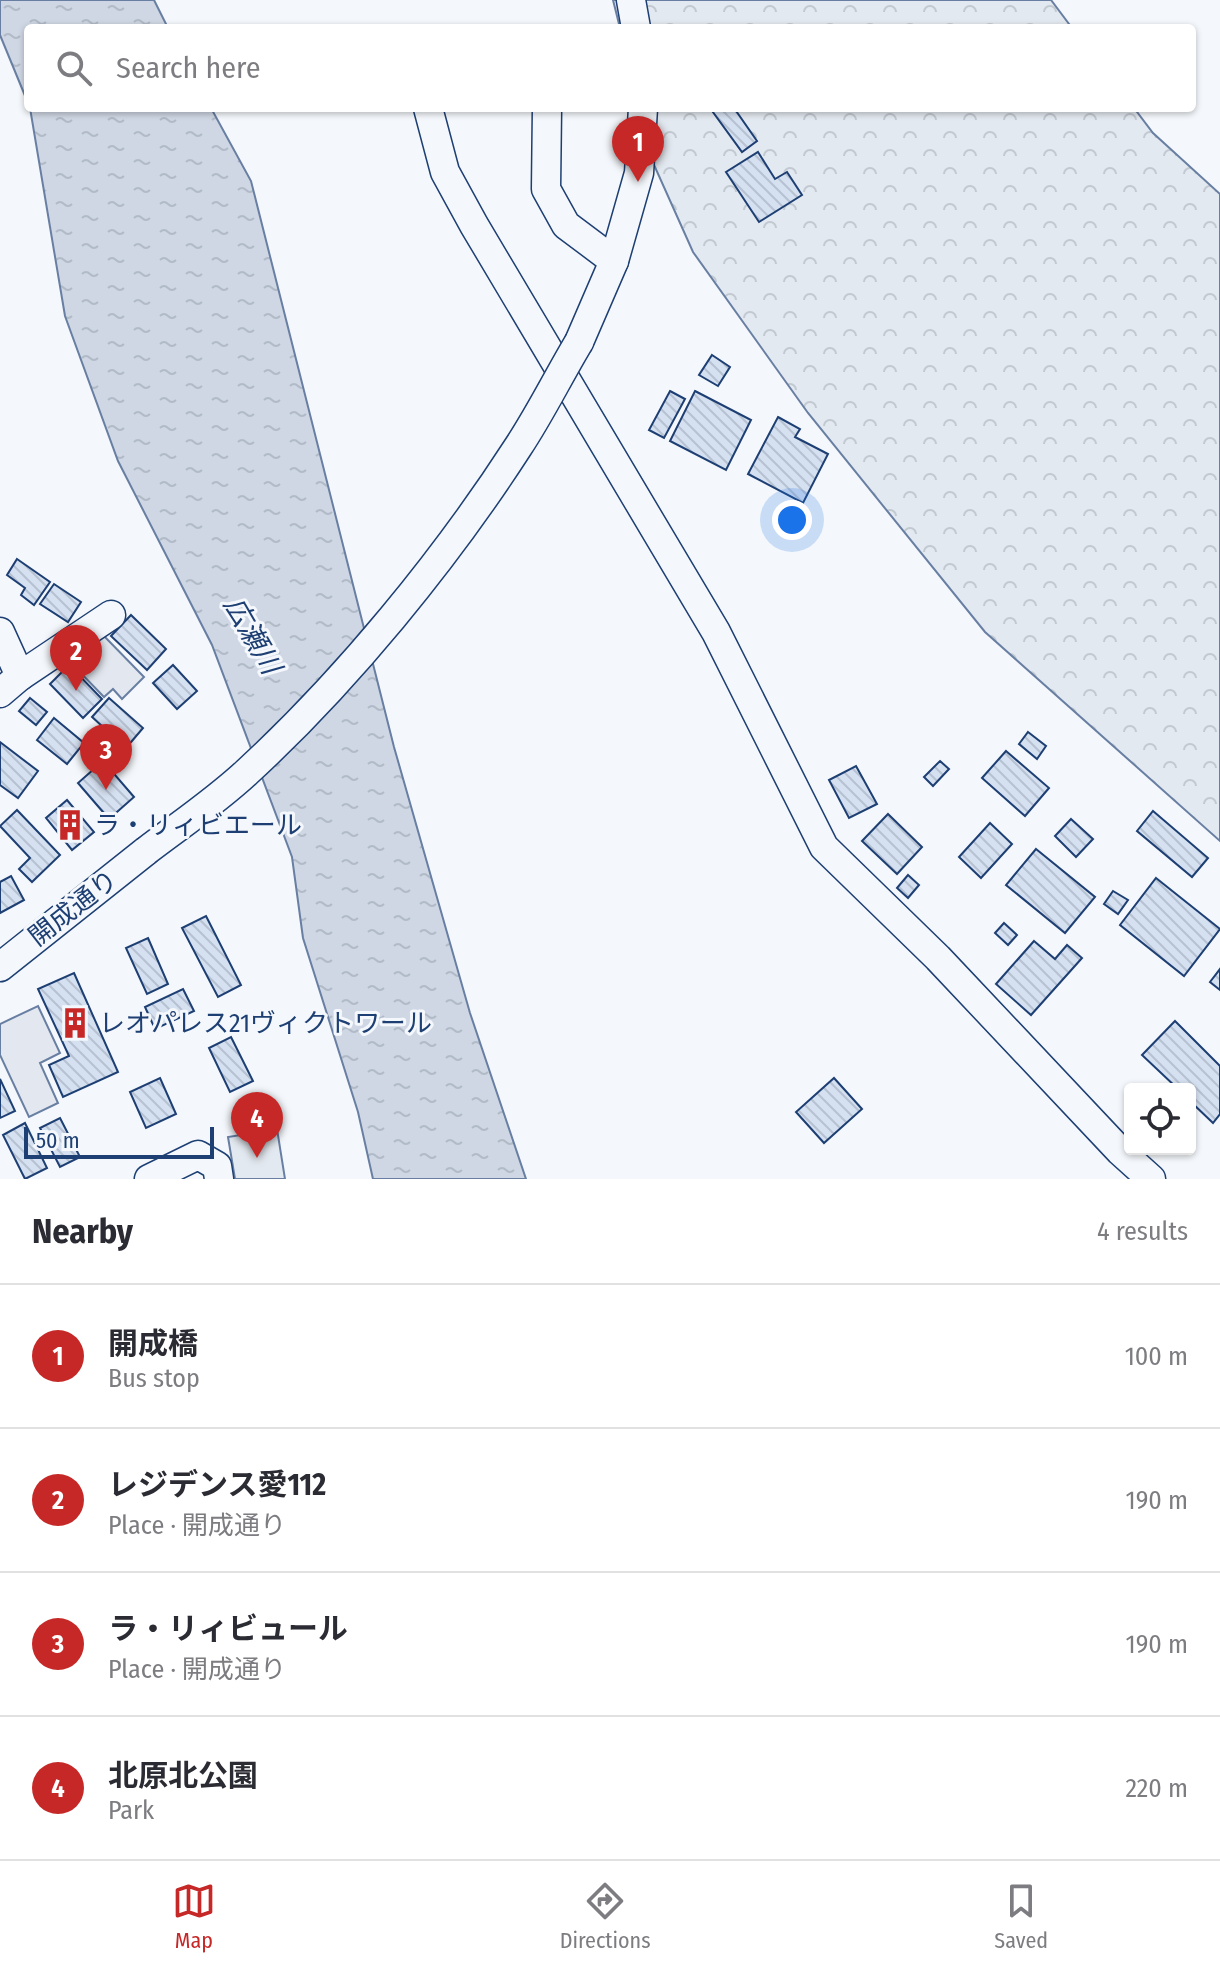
<!DOCTYPE html>
<html lang="en">
<head>
<meta charset="utf-8">
<style>
	:root { --surface:#fff; --page:#f7f7f7; --text:#2b2b33; --muted:#7c7c81; --line:#e1e1e2; --accent:#c62828 }
	body { margin:0; font-family:"Fira Sans Condensed","Noto Sans JP",sans-serif; background:var(--page); color:var(--text) }
	.controls { position:absolute; right:24px; bottom:24px; display:grid; overflow:hidden; border-radius:8px; box-shadow:0 2px 6px #0004 }
	.controls button { width:72px; height:72px; display:grid; place-items:center; padding:0; border:0; border-bottom:2px solid var(--line); background:var(--surface); color:var(--text); font:40px sans-serif }
	.scale { position:absolute; left:24px; bottom:20px; width:190px; box-sizing:border-box; padding-left:8px; border:4px solid #1d3f73; border-top:0; font-size:22px; line-height:28px; white-space:nowrap; color:#1d3f73; -webkit-text-stroke:6px #f4f7fb; paint-order:stroke }
	.you { position:absolute; left:792px; top:520px; width:28px; height:28px; margin:-20px; border:6px solid #fff; border-radius:50%; background:#1a73e8; box-shadow:0 0 0 12px #1a73e833 }
	.badge { display:grid; place-items:center; width:52px; height:52px; border-radius:50%; background:var(--accent); color:#fff; font-size:26px; font-weight:700 }
	.pin { position:absolute; translate:-50% -66px; filter:drop-shadow(0 2px 4px #0008) }
	.pin::after { content:''; position:absolute; top:42px; width:28px; height:24px; background:inherit; clip-path:polygon(0 0,100% 0,50% 100%) }
	.list { margin:0; padding:0; list-style:none }
	h2 { display:flex; justify-content:space-between; align-items:center; height:104px; margin:0; padding:0 32px; font-size:34px }
	h2 small { font-size:26px; font-weight:400; color:var(--muted) }
	.list li { display:grid; grid-template-columns:52px 1fr auto; gap:24px; align-items:center; box-sizing:border-box; height:144px; padding:0 32px; border-top:2px solid var(--line) }
	.list b { display:block; font-size:30px; white-space:nowrap }
	.list p { margin:0; font-size:26px; white-space:nowrap; color:var(--muted) }
	.list em { font-size:26px; font-style:normal; color:var(--muted) }
	.icon { flex:none; width:44px; height:44px; fill:none; stroke:currentColor; stroke-width:2; stroke-linecap:round; stroke-linejoin:round }
	.map { position:relative; flex:none; width:1220px; height:1179px; overflow:hidden }
	.search { position:absolute; background:var(--surface); box-shadow:0 2px 6px #0004; left:24px; right:24px; top:24px; height:88px; display:flex; align-items:center; gap:20px; box-sizing:border-box; padding:0 28px; border-radius:8px; color:var(--muted); font-size:30px }
	.sheet { height:680px; background:var(--surface) }
	nav { display:flex; justify-content:space-around; align-items:center; box-sizing:border-box; height:112px; border-top:2px solid var(--line); background:var(--surface); font-size:22px; color:var(--muted) }
	nav a { display:grid; justify-items:center; gap:4px }
	nav .on { color:var(--accent) }
	.map>svg:first-child { display:block }
</style>
</head>
<body>
<div class="map">
<svg width="1220" height="1179" viewBox="0 0 1220 1179">
	<defs>
		<pattern id="forest-crowns" width="20" height="18" patternUnits="userSpaceOnUse" patternTransform="scale(2)"><rect width="20" height="18" fill="#e3e9f0"/><path d="M2 6a3 3 0 1 1 6 0M12 15a3 3 0 1 1 6 0" fill="none" stroke="#c2c9d1"/></pattern>
		<pattern id="water-ripples" width="26" height="14" patternUnits="userSpaceOnUse" patternTransform="scale(2)"><rect width="26" height="14" fill="#cfd7e4"/><path d="M2 4q2-2 4 0t4 0M15 11q2-2 4 0t4 0" fill="none" stroke="#b1bac7"/></pattern>
		<pattern id="building-back-hatch" width="6" height="6" patternUnits="userSpaceOnUse" patternTransform="scale(2)"><rect width="6" height="6" fill="#d5e0f0"/><path d="M-1 5l2 2M0 0l6 6M5-1l2 2" fill="none" stroke="#b6c1d1"/></pattern>
	</defs>
	<rect width="100%" height="100%" fill="#f4f7fb"/>
	<!-- green -->
	<polygon fill="#e3e9f0" stroke="#687fa3" stroke-width="2" points="277,1129 285,1179 235,1179 228,1137"/>
	<!-- forest -->
	<g fill="url(#forest-crowns)" stroke="#687fa3" stroke-width="2">
		<polygon points="613,0 1051,0 1072,28 620,28"/>
		<polygon points="643,108 1134,108 1153,133 1220,194 1220,841 985,632 808,413 693,252 646,147"/>
	</g>
	<!-- parking -->
	<g fill="#e3e8f0" stroke="#687fa3" stroke-width="2">
		<polygon points="103,635 144,677 122,699 113,689 104,697 73,665"/>
		<polygon points="38,1006 60,1053 40,1063 58,1103 29,1117 0,1055 0,1024"/>
	</g>
	<!-- water -->
	<g fill="url(#water-ripples)" stroke="#687fa3" stroke-width="2">
		<polygon points="0,0 154,0 168,28 28,28 28,103 0,35"/>
		<polygon points="30,108 211,108 251,181 394,747 470,1013 526,1179 373,1179 358,1112 303,938 292,857 212,645 118,461 65,316"/>
	</g>
	<!-- building -->
	<g fill="url(#building-back-hatch)" stroke="#1d3f73" stroke-width="2">
		<polygon points="710,108 734,108 757,141 742,152"/>
		<polygon points="758,152 775,179 787,172 802,195 759,222 726,172"/>
		<polygon points="712,355 730,367 718,386 699,375"/>
		<polygon points="670,391 685,399 664,438 649,430"/>
		<polygon points="695,391 751,420 726,470 670,441"/>
		<polygon points="778,417 800,429 795,437 828,454 803,503 748,474"/>
		<polygon points="17,559 50,582 34,605 21,595 25,588 7,575"/>
		<polygon points="54,584 81,602 68,622 40,604"/>
		<polygon points="131,615 166,649 147,670 111,636"/>
		<polygon points="69,665 102,699 83,718 50,684"/>
		<polygon points="173,665 197,691 177,709 153,683"/>
		<polygon points="30,698 47,712 36,725 19,711"/>
		<polygon points="109,698 143,728 126,748 92,717"/>
		<polygon points="54,718 84,743 67,764 37,740"/>
		<polygon points="1028,732 1046,746 1037,759 1019,744"/>
		<polygon points="0,742 38,771 18,798 0,785"/>
		<polygon points="1006,751 1049,788 1025,816 982,778"/>
		<polygon points="103,761 134,797 109,819 78,783"/>
		<polygon points="940,761 949,769 933,786 924,777"/>
		<polygon points="856,766 877,804 849,818 829,780"/>
		<polygon points="67,800 94,832 72,850 46,818"/>
		<polygon points="17,810 60,855 32,882 19,869 30,858 0,826"/>
		<polygon points="1153,811 1208,858 1192,877 1137,831"/>
		<polygon points="888,814 922,847 897,874 862,841"/>
		<polygon points="1071,819 1093,839 1076,857 1055,836"/>
		<polygon points="990,823 1012,844 981,878 959,857"/>
		<polygon points="1036,849 1095,897 1065,933 1006,885"/>
		<polygon points="908,875 919,885 908,898 897,888"/>
		<polygon points="11,876 24,900 0,913 0,882"/>
		<polygon points="1156,878 1220,929 1184,976 1120,925"/>
		<polygon points="1113,891 1128,900 1118,914 1104,904"/>
		<polygon points="206,916 241,985 218,997 182,928"/>
		<polygon points="1004,923 1017,935 1008,945 995,933"/>
		<polygon points="148,938 168,984 147,994 126,948"/>
		<polygon points="1034,941 1055,959 1067,945 1082,958 1031,1015 996,984"/>
		<polygon points="1220,969 1220,990 1210,982"/>
		<polygon points="74,973 118,1072 63,1097 49,1065 69,1056 38,989"/>
		<polygon points="183,989 194,1011 155,1029 145,1007"/>
		<polygon points="1175,1021 1220,1066 1220,1114 1213,1123 1190,1101 1190,1089 1178,1089 1142,1055"/>
		<polygon points="231,1037 253,1081 230,1092 209,1048"/>
		<polygon points="160,1078 176,1114 146,1128 130,1092"/>
		<polygon points="834,1078 862,1109 824,1143 796,1112"/>
		<polygon points="0,1079 15,1111 0,1118"/>
		<polygon points="60,1118 80,1157 60,1167 40,1128"/>
		<polygon points="25,1123 47,1168 25,1179 3,1135"/>
	</g>
	<g fill="none" stroke-linecap="round" stroke-linejoin="round">
		<defs>
			<g id="minor">
				<polyline points="631,0 636,28"/>
				<polyline points="428,108 445,172 474,225 716,632 824,847 938,958 1120,1151 1151,1179"/>
				<polyline points="547,108 546,189 566,225 614,261"/>
				<polyline points="579,342 614,261 639,173 643,108"/>
				<polyline points="0,632 20,676"/>
				<polyline points="0,693 20,676 111,615"/>
				<polyline points="0,967 146,851"/>
				<polyline points="149,1179 198,1155 217,1166 219,1179"/>
			</g>
		</defs>
		<!-- minor casing -->
		<use href="#minor" stroke="#1d3f73" stroke-width="31"/>
		<!-- minor -->
		<use href="#minor" stroke="#f4f7fb" stroke-width="28"/>
		<defs>
			<path id="minor-bridge" d="M 146,851 C 180,825 216,801 247,772 C 346,681 445,560 518,447 C 540,414 558,377 579,342"/>
		</defs>
		<!-- minor-bridge casing -->
		<use href="#minor-bridge" stroke="#1d3f73" stroke-width="31" stroke-linecap="butt"/>
		<!-- minor-bridge -->
		<use href="#minor-bridge" stroke="#f4f7fb" stroke-width="28"/>
	</g>
	<!-- icons -->
	<defs>
		<symbol id="building-bare" viewBox="-9 -9 18 18"><path d="M-4-6H4V6H1V3H-1V6H-4ZM-2.5-4.3h1.7v1.8h-1.7ZM.8-4.3h1.7v1.8H.8ZM-2.5-1h1.7V.8h-1.7ZM.8-1h1.7V.8H.8Z" fill="#c62828" stroke="#f4f7fb" stroke-width="2.5" paint-order="stroke"/></symbol>
	</defs>
	<g fill-rule="evenodd">
		<use href="#building-bare" x="48" y="803" width="44" height="44"/>
		<use href="#building-bare" x="53" y="1001" width="44" height="44"/>
	</g>
	<g text-anchor="middle" stroke-width="6" stroke-linejoin="round" paint-order="stroke">
		<!-- poi labels -->
		<g font-size="26" fill="#1d3f73" stroke="#f4f7fb" text-anchor="start">
			<text x="94" y="834">ラ・リィビエール</text>
			<text x="99" y="1032">レオパレス21ヴィクトワール</text>
		</g>
		<!-- street labels -->
		<g font-size="26" fill="#1d3f73" stroke="#f4f7fb">
			<text transform="translate(73 908) rotate(-38)" y="9">開成通り</text>
		</g>
		<!-- water labels -->
		<g font-size="28" font-style="italic" fill="#1d3f73" stroke="#f4f7fb">
			<text transform="translate(253 635) rotate(60)" y="10">広瀬川</text>
		</g>
	</g>
</svg>
<div class="controls">
<button><svg class="icon" aria-label="locate" viewBox="0 0 24 24"><circle cx="12" cy="12" r="6"/><path d="M12 2v4M12 18v4M2 12h4M18 12h4"/></svg></button>
</div>
<div class="scale">50 m</div>
<div class="you"></div>
<div class="pin badge" style="left:638px;top:182px">1</div>
<div class="pin badge" style="left:76px;top:691px">2</div>
<div class="pin badge" style="left:106px;top:790px">3</div>
<div class="pin badge" style="left:257px;top:1158px">4</div>
<div class="search"><svg class="icon" aria-label="search" viewBox="0 0 24 24"><circle cx="10" cy="10" r="6"/><path d="M15 15l6 6"/></svg>Search here</div>
</div>
<section class="sheet">
<h2>Nearby<small>4 results</small></h2>
<ul class="list">
<li><span class="badge">1</span><div><b>開成橋</b><p>Bus stop</p></div><em>100 m</em></li>
<li><span class="badge">2</span><div><b>レジデンス愛112</b><p>Place · 開成通り</p></div><em>190 m</em></li>
<li><span class="badge">3</span><div><b>ラ・リィビュール</b><p>Place · 開成通り</p></div><em>190 m</em></li>
<li><span class="badge">4</span><div><b>北原北公園</b><p>Park</p></div><em>220 m</em></li>
</ul>
</section>
<nav>
<a class="on"><svg class="icon" aria-label="map" viewBox="0 0 24 24"><path d="M3 6l6-2 6 2 6-2v14l-6 2-6-2-6 2zM9 4v14M15 6v14"/></svg>Map</a>
<a><svg class="icon" aria-label="directions" viewBox="0 0 24 24"><path d="M12 3l9 9-9 9-9-9zM9 14v-3h6M13 9l2 2-2 2"/></svg>Directions</a>
<a><svg class="icon" aria-label="saved" viewBox="0 0 24 24"><path d="M7 4h10v16l-5-4-5 4z"/></svg>Saved</a>
</nav>
</body>
</html>
